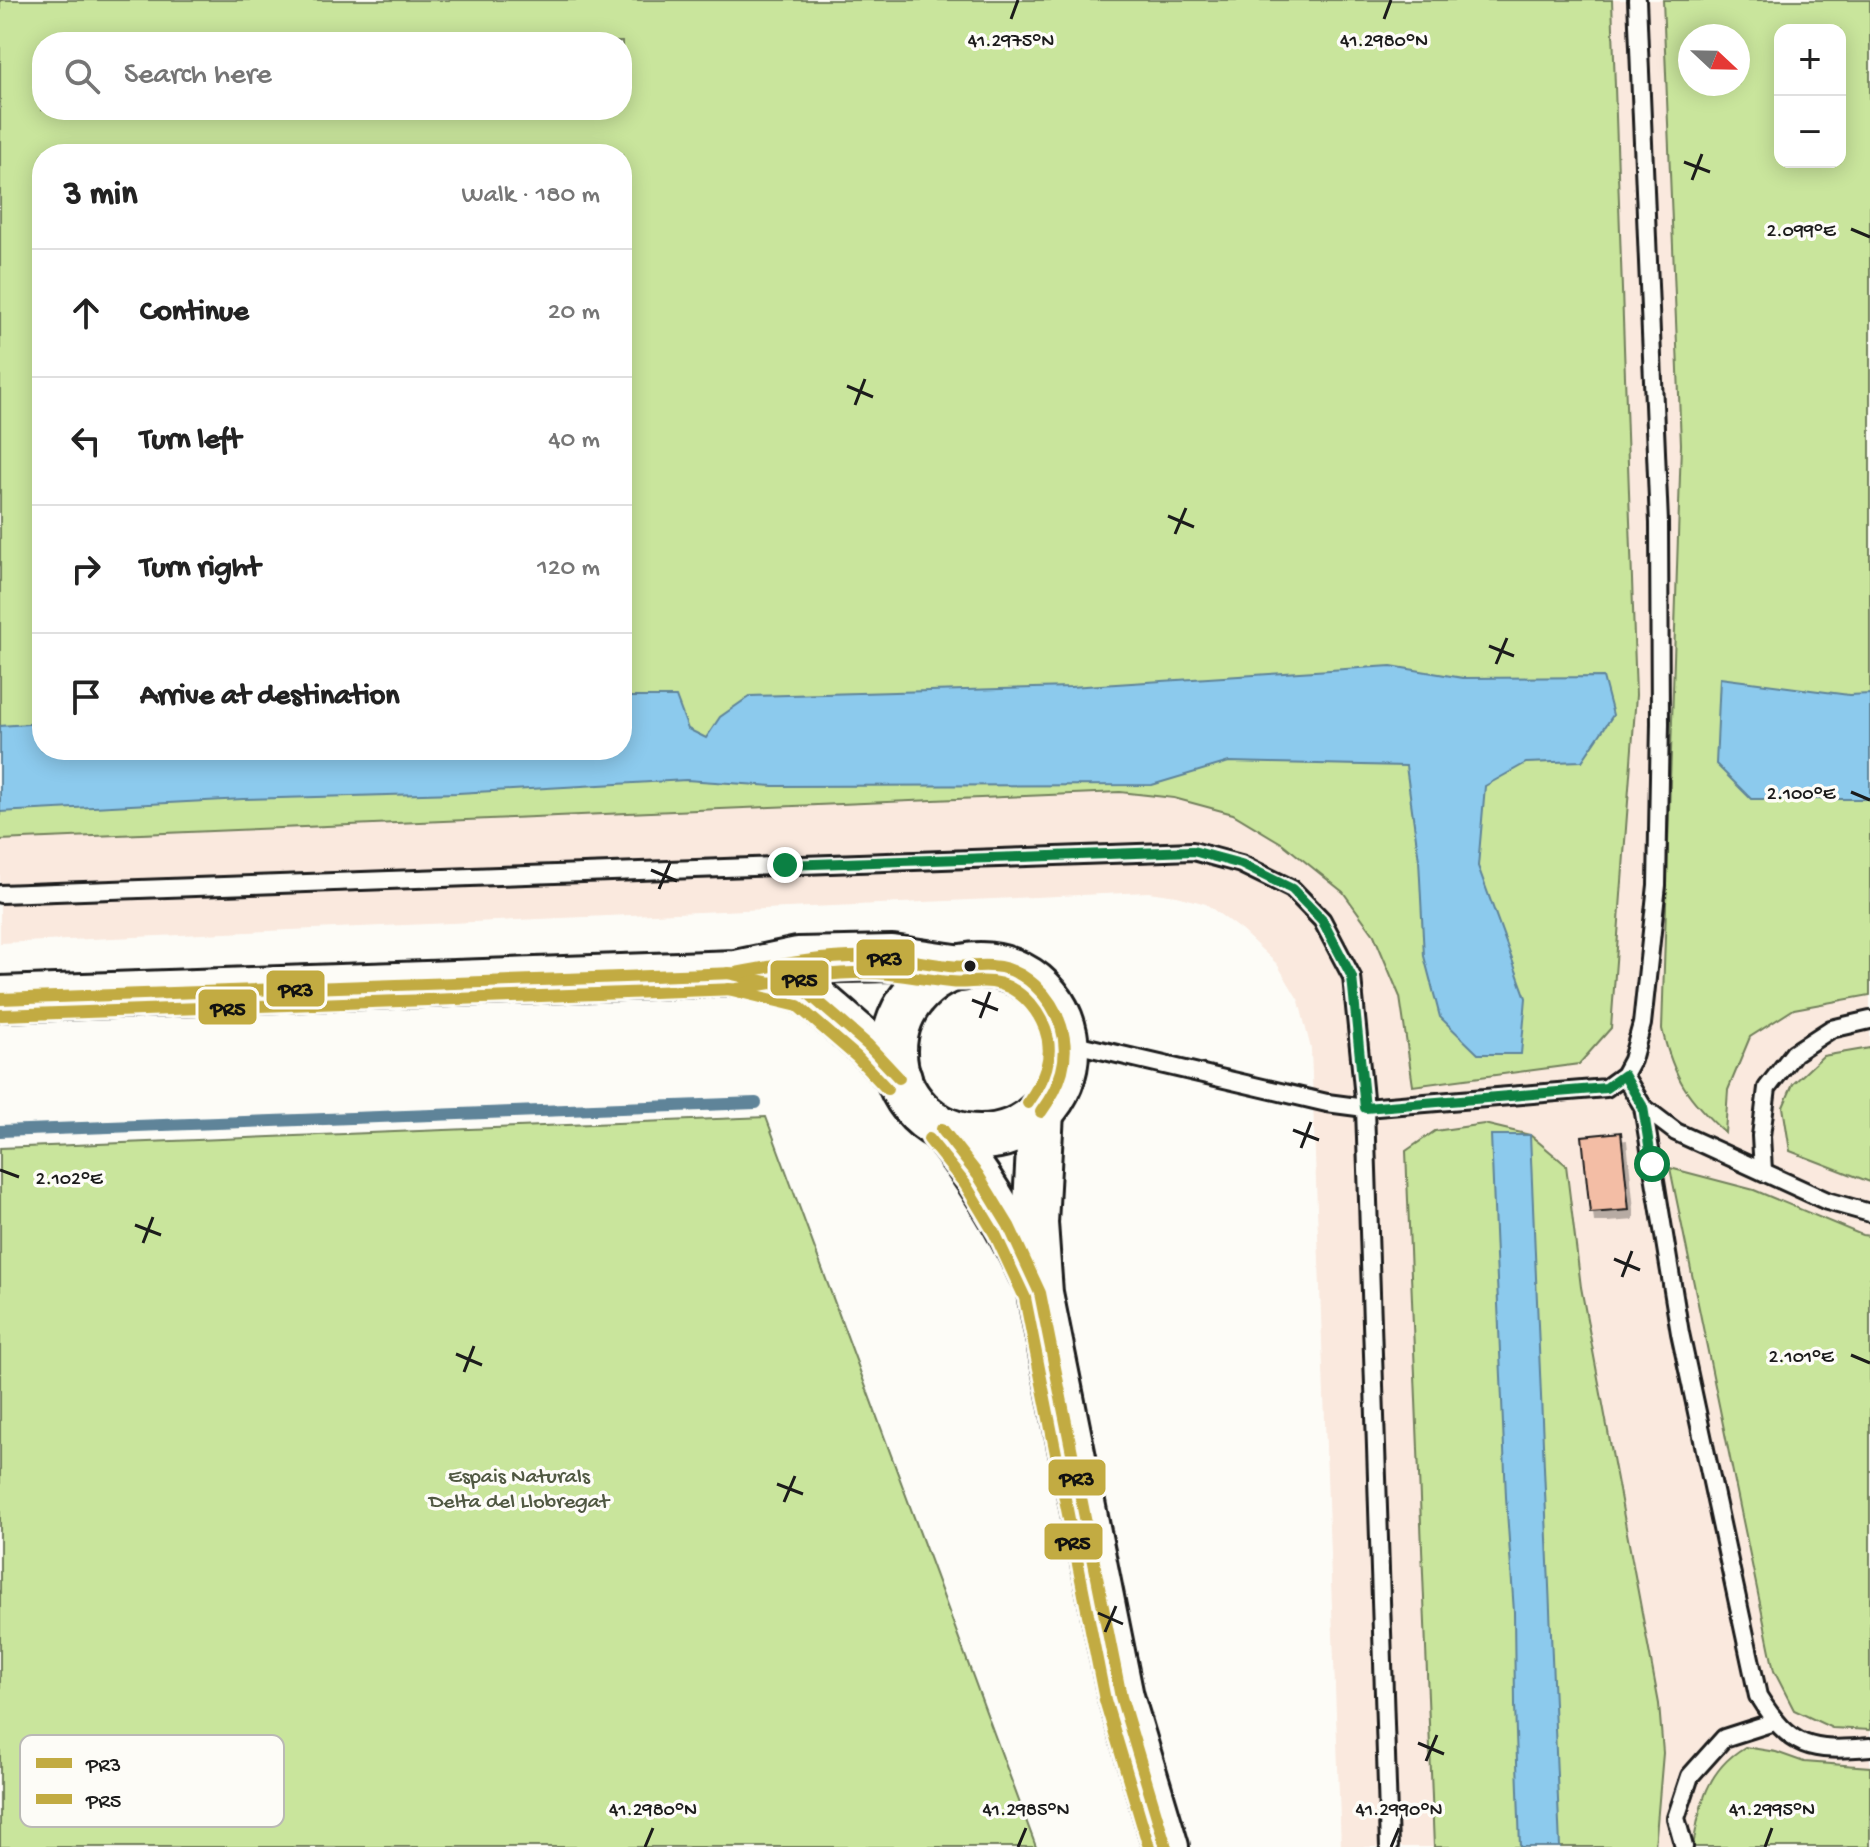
<!DOCTYPE html>
<html lang="en">
<head>
<meta charset="utf-8">
<style>
	:root { --surface:#fff; --page:#f6f6f6; --text:#222; --muted:#767676; --line:#e0e0e0 }
	body { margin:0; font-family:"Gochi Hand",sans-serif; background:var(--page); color:var(--text) }
	.controls { position:absolute; right:24px; top:24px; display:grid; overflow:hidden; border-radius:16px; box-shadow:0 4px 20px #0003 }
	.controls button { width:72px; height:72px; display:grid; place-items:center; padding:0; border:0; border-bottom:2px solid var(--line); background:var(--surface); color:var(--text); font:40px sans-serif }
	.compass { position:absolute; left:1678px; top:24px; width:72px; height:72px; border-radius:50%; background:var(--surface); box-shadow:0 4px 20px #0003; rotate:112deg }
	.stop { position:absolute; width:24px; height:24px; margin:-18px; border:6px solid #0b8043; border-radius:50%; background:#fff }
	.stop.end { background:#0b8043; border-color:#fff; box-shadow:0 2px 8px #0008 }
	.list { margin:0; padding:0; list-style:none }
	h2 { display:flex; justify-content:space-between; align-items:center; height:104px; margin:0; padding:0 32px; font-size:34px }
	h2 small { font-size:26px; font-weight:400; color:var(--muted) }
	.list li { display:grid; grid-template-columns:52px 1fr auto; gap:24px; align-items:center; box-sizing:border-box; height:128px; padding:0 32px; border-top:2px solid var(--line) }
	.list b { display:block; font-size:30px; white-space:nowrap }
	.list em { font-size:26px; font-style:normal; color:var(--muted) }
	.icon { flex:none; width:44px; height:44px; fill:none; stroke:currentColor; stroke-width:2; stroke-linecap:round; stroke-linejoin:round }
	.map { position:relative; flex:none; width:1870px; height:1847px; overflow:hidden }
	.search { position:absolute; background:var(--surface); box-shadow:0 4px 20px #0003; left:32px; top:32px; width:600px; height:88px; display:flex; align-items:center; gap:20px; box-sizing:border-box; padding:0 28px; border-radius:32px; color:var(--muted); font-size:30px }
	.panel { position:absolute; background:var(--surface); box-shadow:0 4px 20px #0003; left:32px; top:144px; width:600px; height:616px; border-radius:32px }
	.map>svg:first-child { display:block }
</style>
</head>
<body>
<div class="map">
<svg width="1870" height="1847" viewBox="0 0 1870 1847">
	<defs>
		<filter id="shadow"><feDropShadow dx="5" dy="9" stdDeviation="0" flood-color="#0004"/></filter>
	</defs>
	<rect width="100%" height="100%" fill="#fdfcf7"/>
	<filter id="ink" filterUnits="userSpaceOnUse"><feTurbulence type="fractalNoise" baseFrequency=".0125" numOctaves="2"/><feDisplacementMap in="SourceGraphic" scale="16" xChannelSelector="R" yChannelSelector="G"/><feConvolveMatrix kernelMatrix="1 2 1 2 8 2 1 2 1" color-interpolation-filters="sRGB"/></filter>
	<g filter="url(#ink)">
		<!-- built -->
		<path fill="#fae9de" fill-rule="evenodd" d="M 0,0 L 1870,0 L 1870,1847 L 1341,1847 L 1311,1049 L 1299,1001 L 1277,964 L 1242,931 L 1206,904 L 1177,896 L 1148,892 L 0,943 ZM 1780,30 L 1840,30 L 1840,162 L 1780,162 ZM 1690,36 L 1738,36 L 1738,84 L 1690,84 ZM 42,42 L 622,42 L 622,110 L 42,110 ZM 42,154 L 622,154 L 622,750 L 42,750 Z"/>
		<!-- green -->
		<g fill="#c9e59c" stroke="#72805c" stroke-width="2" fill-rule="evenodd">
			<path d="M 0,0 L 1612,0 L 1636,695 L 1611,1028 L 1579,1064 L 1413,1086 L 1400,997 L 1374,935 L 1343,892 L 1283,844 L 1233,814 L 1174,798 L 1120,792 L 0,840 ZM 42,42 L 622,42 L 622,110 L 42,110 ZM 42,154 L 622,154 L 622,750 L 42,750 Z"/>
			<path d="M 1663,0 L 1870,0 L 1870,995 L 1794,1009 L 1750,1037 L 1728,1090 L 1725,1133 C 1688,1099 1674,1079 1662,1029 L 1681,444 ZM 1780,30 L 1840,30 L 1840,162 L 1780,162 ZM 1690,36 L 1738,36 L 1738,84 L 1690,84 Z"/>
			<polygon points="1870,1048 1870,1182 1790,1151 1783,1107 1793,1084 1823,1056"/>
			<polygon points="766,1117 1036,1847 0,1847 0,1148"/>
			<polygon points="1484,1124 1530,1135 1566,1165 1581,1287 1659,1704 1663,1753 1655,1847 1434,1847 1406,1151 1435,1131"/>
			<polygon points="1670,1168 1754,1190 1862,1235 1870,1236 1870,1730 1832,1728 1794,1710 1774,1671"/>
			<path d="M 1745,1747 L 1776,1752 L 1804,1762 L 1870,1767 L 1870,1847 L 1693,1847 C 1700,1805 1706,1770 1745,1747 Z"/>
		</g>
		<!-- water -->
		<g fill="#8ccaed" stroke="#5f8499" stroke-width="2">
			<polygon points="1391,666 1463,678 1603,677 1613,715 1582,761 1526,763 1485,786 1478,866 1526,998 1521,1054 1478,1054 1440,1017 1424,956 1419,860 1406,766 1229,762 1152,785 773,786 686,780 458,793 243,799 0,812 0,726 42,723 42,750 622,750 622,697 676,697 688,729 706,738 720,717 750,696 1070,687"/>
			<polygon points="1720,678 1849,695 1870,694 1870,799 1751,799 1716,764"/>
			<polygon points="1491,1135 1530,1135 1560,1847 1520,1847 1515,1705 1514,1612 1506,1497"/>
		</g>
		<g fill="none" stroke-linecap="round" stroke-linejoin="round">
			<!-- stream -->
			<polyline stroke="#5f8499" stroke-width="12" points="0,1131 756,1103"/>
		</g>
		<!-- building -->
		<polygon fill="#f3bda5" stroke="#1c1c1c" stroke-width="2" filter="url(#shadow)" points="1621,1132 1629,1210 1590,1213 1582,1136"/>
		<g fill="none" stroke-linecap="round" stroke-linejoin="round">
			<defs>
				<g id="lane">
					<polyline points="0,894 1193,851 1241,864 1292,889 1322,920 1352,977 1365,1108 1389,1847"/>
					<polyline points="1066,1042 1327,1103 1365,1108 1606,1088 1624,1075 1632,1060 1642,1024 1657,885 1660,723 1659,523 1637,0"/>
					<path d="M 1624,1075 L 1643,1107 L 1680,1333 L 1758,1696 C 1791,1749 1810,1752 1870,1747"/>
					<polyline points="1643,1107 1676,1132 1827,1201 1870,1213"/>
					<polyline points="1763,1171 1761,1136 1767,1088 1794,1053 1831,1029 1870,1020"/>
					<polyline points="1684,1847 1676,1818 1690,1776 1724,1738 1774,1722"/>
				</g>
				<g id="secondary">
					<circle cx="980" cy="1051" r="86"/>
					<polyline points="750,976 806,991 868,1045 899,1078"/>
					<polyline points="0,999 736,973 798,960 892,958 961,968"/>
					<polyline points="1041,1112 1035,1223 1040,1293 1121,1697 1166,1847"/>
					<path d="M 942,1129 C 979,1176 1006,1219 1031,1273"/>
				</g>
			</defs>
			<!-- lane casing -->
			<use href="#lane" stroke="#1c1c1c" stroke-width="22"/>
			<!-- secondary casing -->
			<use href="#secondary" stroke="#1c1c1c" stroke-width="50"/>
			<!-- lane -->
			<use href="#lane" stroke="#fdfcf7" stroke-width="16"/>
			<!-- secondary -->
			<use href="#secondary" stroke="#fdfcf7" stroke-width="44"/>
			<defs>
				<g id="bus-1">
					<polyline points="728,973 806,991 868,1045 899,1078"/>
					<path d="M 0,999 L 736,973 C 782,964 829,955 876,957 C 900,958 924,963 949,966 C 963,968 977,965 991,966 C 1024,967 1052,997 1061,1026 C 1071,1058 1060,1086 1041,1112"/>
					<polyline points="942,1129 978,1175 1009,1226 1040,1293 1121,1697 1166,1847"/>
				</g>
				<g id="bus-2">
					<polyline points="728,989 798,1006 857,1057 887,1089"/>
					<path d="M 1,1015 L 737,989 C 783,981 829,971 877,973 C 901,974 925,980 950,982 C 964,984 978,980 992,982 C 1017,985 1037,1007 1045,1029 C 1055,1056 1044,1080 1028,1103"/>
					<polyline points="929,1139 965,1184 995,1234 1025,1298 1105,1700 1149,1847"/>
				</g>
			</defs>
			<!-- bus-1 casing -->
			<use href="#bus-1" stroke="#fdfcf7" stroke-width="18"/>
			<!-- bus-2 casing -->
			<use href="#bus-2" stroke="#fdfcf7" stroke-width="18"/>
			<!-- bus-1 -->
			<use href="#bus-1" stroke="#c2ab42" stroke-width="12"/>
			<!-- bus-2 -->
			<use href="#bus-2" stroke="#c2ab42" stroke-width="12"/>
		</g>
	</g>
	<g fill="none" stroke-linecap="round" stroke-linejoin="round" filter="url(#ink)">
		<!-- route -->
		<polyline stroke="#0b8043" stroke-width="10" points="785,865 1193,851 1241,864 1292,889 1322,920 1352,977 1365,1108 1606,1088 1624,1075 1643,1107 1652,1164"/>
	</g>
	<!-- ticks -->
	<path fill="none" stroke="#1c1c1c" stroke-width="3" d="M 1011,19 L 1018,0M 1384,19 L 1391,0M 1684,162 L 1710,172M 1692,180 L 1702,154M 1851,229 L 1870,237M 847,386 L 873,397M 855,405 L 865,379M 1168,516 L 1194,527M 1175,534 L 1186,508M 1489,646 L 1514,656M 1496,664 L 1507,638M 1851,792 L 1870,800M 651,870 L 677,881M 659,889 L 670,863M 972,1000 L 998,1010M 980,1018 L 990,992M 1293,1130 L 1319,1140M 1301,1148 L 1311,1122M 0,1170 L 19,1177M 135,1225 L 161,1235M 143,1243 L 153,1217M 1614,1259 L 1640,1270M 1622,1277 L 1632,1251M 456,1354 L 482,1365M 1851,1355 L 1870,1363M 464,1372 L 474,1346M 777,1484 L 803,1494M 784,1502 L 795,1476M 1098,1613 L 1123,1624M 1105,1632 L 1116,1606M 1418,1743 L 1444,1754M 1426,1761 L 1437,1735M 645,1847 L 653,1828M 1018,1847 L 1026,1828M 1391,1847 L 1399,1828M 1765,1847 L 1772,1828"/>
	<!-- markers -->
	<circle fill="#1c1c1c" stroke="#fdfcf7" stroke-width="3" cx="970" cy="966" r="7"/>
	<g text-anchor="middle" stroke-width="7" stroke-linejoin="round" paint-order="stroke">
		<!-- park labels -->
		<g font-size="22" fill="#505842" stroke="#fdfcf7">
			<text x="519" y="1482">Espais Naturals<tspan x="519" dy="25">Delta del Llobregat</tspan></text>
		</g>
	</g>
	<!-- legend -->
	<rect x="20" y="1735" width="264" height="92" rx="12" fill="#fdfcf7" stroke="#bab9b5" stroke-width="2"/>
	<rect x="36" y="1758" width="36" height="10" fill="#c2ab42"/>
	<rect x="36" y="1794" width="36" height="10" fill="#c2ab42"/>
	<g font-size="22" fill="#1c1c1c">
		<text x="86" y="1771">PR3</text>
		<text x="86" y="1807">PR5</text>
	</g>
	<g font-size="20" text-anchor="middle" fill="#1c1c1c" stroke="#fdfcf7" stroke-width="7" stroke-linejoin="round" paint-order="stroke">
		<text x="1011" y="46">41.2975°N</text>
		<text x="1384" y="46">41.2980°N</text>
		<text x="1801" y="236">2.099°E</text>
		<text x="1801" y="799">2.100°E</text>
		<text x="69" y="1184">2.102°E</text>
		<text x="1801" y="1362">2.101°E</text>
		<text x="653" y="1815">41.2980°N</text>
		<text x="1026" y="1815">41.2985°N</text>
		<text x="1399" y="1815">41.2990°N</text>
		<text x="1772" y="1815">41.2995°N</text>
	</g>
	<g stroke="#fdfcf7" stroke-width="3">
		<rect x="855" y="938" width="61" height="39" rx="8" fill="#c2ab42"/>
		<rect x="769" y="959" width="61" height="38" rx="8" fill="#c2ab42"/>
		<rect x="265" y="969" width="61" height="39" rx="8" fill="#c2ab42"/>
		<rect x="197" y="988" width="61" height="38" rx="8" fill="#c2ab42"/>
		<rect x="1047" y="1458" width="60" height="39" rx="8" fill="#c2ab42"/>
		<rect x="1043" y="1522" width="61" height="39" rx="8" fill="#c2ab42"/>
	</g>
	<g font-size="22" text-anchor="middle" font-weight="bold" fill="#111">
		<text x="885" y="965">PR3</text>
		<text x="800" y="986">PR5</text>
		<text x="296" y="996">PR3</text>
		<text x="228" y="1015">PR5</text>
		<text x="1077" y="1485">PR3</text>
		<text x="1073" y="1549">PR5</text>
	</g>
</svg>
<div class="controls">
<button>+</button>
<button>−</button>
</div>
<svg class="compass" viewBox="-18 -18 36 36"><path d="M0-13l5 13h-10z" fill="#e53935"/><path d="M0 13l5-13h-10z" fill="#767676"/></svg>
<div class="stop" style="left:1652px;top:1164px"></div>
<div class="stop end" style="left:785px;top:865px"></div>
<div class="search"><svg class="icon" aria-label="search" viewBox="0 0 24 24"><circle cx="10" cy="10" r="6"/><path d="M15 15l6 6"/></svg>Search here</div>
<section class="panel">
<h2>3 min<small>Walk · 180 m</small></h2>
<ul class="list">
<li><svg class="icon" aria-label="ahead" viewBox="0 0 24 24"><path d="M12 20V5M6 11l6-6 6 6"/></svg><div><b>Continue</b></div><em>20 m</em></li>
<li><svg class="icon" aria-label="left" viewBox="0 0 24 24"><path d="M17 20v-9H6M10 6l-5 5 5 5"/></svg><div><b>Turn left</b></div><em>40 m</em></li>
<li><svg class="icon" aria-label="right" viewBox="0 0 24 24"><path d="M7 20v-9h11M14 6l5 5-5 5"/></svg><div><b>Turn right</b></div><em>120 m</em></li>
<li><svg class="icon" aria-label="arrive" viewBox="0 0 24 24"><path d="M6 21V4h12l-3 4 3 4H6"/></svg><div><b>Arrive at destination</b></div></li>
</ul>
</section>
</div>
</body>
</html>
